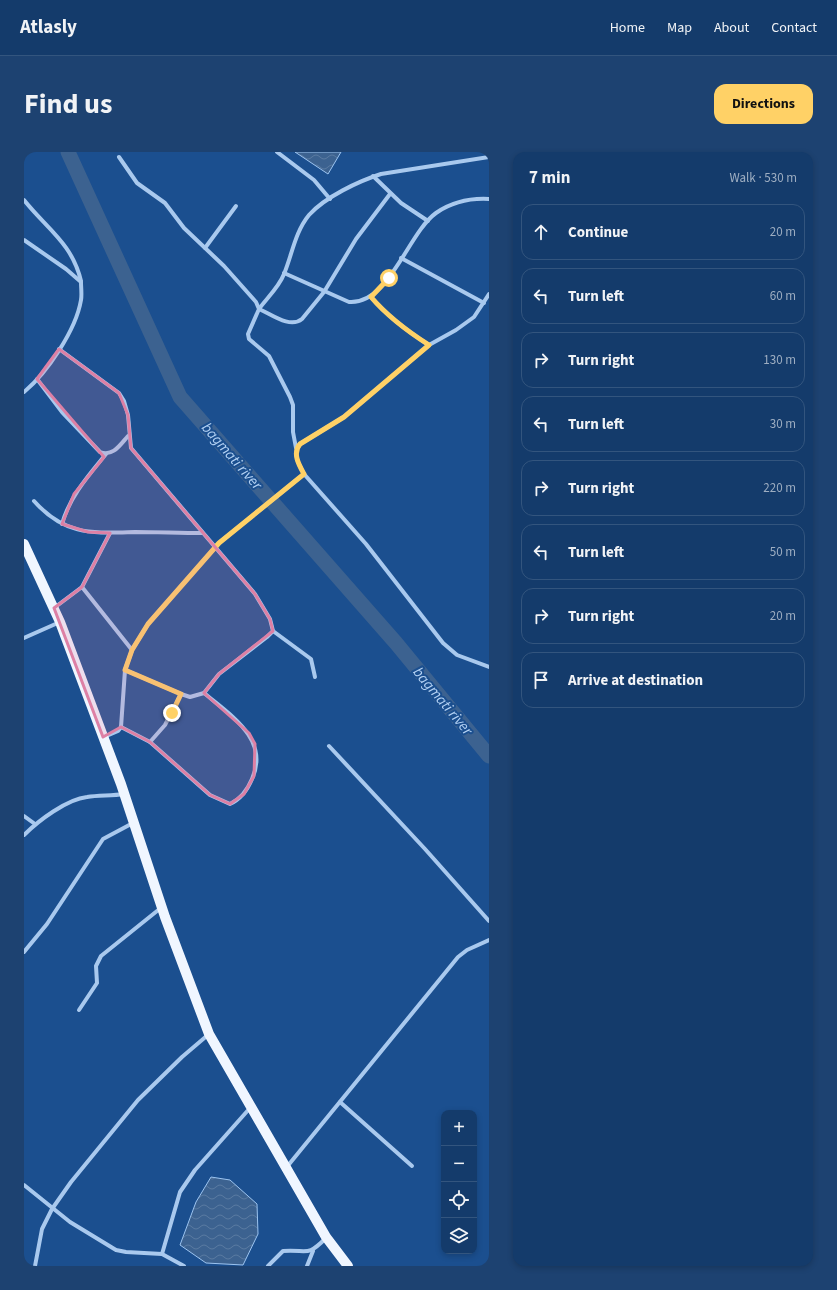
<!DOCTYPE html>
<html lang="en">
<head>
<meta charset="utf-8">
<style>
	:root { --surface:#143b6b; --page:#1d4271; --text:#f1f3f6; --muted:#9dadc1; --line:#33557e; --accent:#ffd166 }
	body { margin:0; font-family:"Source Sans 3",sans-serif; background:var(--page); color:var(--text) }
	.controls { position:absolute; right:12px; bottom:12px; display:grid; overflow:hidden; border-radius:8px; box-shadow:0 2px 6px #0003 }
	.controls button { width:36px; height:36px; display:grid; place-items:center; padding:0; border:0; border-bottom:1px solid var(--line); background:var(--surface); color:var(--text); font:20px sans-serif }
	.stop { position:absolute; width:12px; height:12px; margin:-9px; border:3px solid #ffd166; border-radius:50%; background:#fff }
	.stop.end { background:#ffd166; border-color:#fff; box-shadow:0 1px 4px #0008 }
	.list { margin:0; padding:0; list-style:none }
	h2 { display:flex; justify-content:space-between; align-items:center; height:52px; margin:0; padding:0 16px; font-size:17px }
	h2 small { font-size:13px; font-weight:400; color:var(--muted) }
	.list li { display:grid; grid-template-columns:26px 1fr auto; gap:12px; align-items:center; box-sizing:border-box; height:56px; margin:0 8px 8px; padding:0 8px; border:1px solid var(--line); border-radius:12px }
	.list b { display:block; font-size:15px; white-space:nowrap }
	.list em { font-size:13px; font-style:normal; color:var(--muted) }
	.icon { flex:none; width:22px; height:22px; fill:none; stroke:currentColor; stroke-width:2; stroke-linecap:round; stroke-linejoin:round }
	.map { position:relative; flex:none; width:465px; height:1114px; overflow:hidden; border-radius:12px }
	header { display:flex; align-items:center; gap:24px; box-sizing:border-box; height:56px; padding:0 20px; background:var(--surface); border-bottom:1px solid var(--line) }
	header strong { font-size:19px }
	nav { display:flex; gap:22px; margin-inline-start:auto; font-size:14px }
	.intro { display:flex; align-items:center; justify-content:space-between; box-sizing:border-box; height:96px; padding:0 24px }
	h1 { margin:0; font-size:28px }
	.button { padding:10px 18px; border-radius:12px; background:var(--accent); color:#111; font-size:14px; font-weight:700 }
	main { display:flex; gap:24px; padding:0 24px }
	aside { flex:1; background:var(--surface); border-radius:12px; box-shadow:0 2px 6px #0003 }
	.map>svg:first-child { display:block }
</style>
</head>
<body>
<header>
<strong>Atlasly</strong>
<nav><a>Home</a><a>Map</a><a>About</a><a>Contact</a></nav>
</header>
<div class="intro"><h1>Find us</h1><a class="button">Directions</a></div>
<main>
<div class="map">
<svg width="465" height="1114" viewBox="0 0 465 1114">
	<defs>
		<pattern id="water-waves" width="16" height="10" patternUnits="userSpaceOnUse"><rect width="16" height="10" fill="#3c6290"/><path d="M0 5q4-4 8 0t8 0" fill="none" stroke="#597aa1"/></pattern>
	</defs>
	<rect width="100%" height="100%" fill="#1b4f8f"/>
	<!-- water -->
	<g fill="url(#water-waves)" stroke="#9cc4f0">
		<polygon points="271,0 317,0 304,22"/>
		<polygon points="187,1025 206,1028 233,1052 234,1082 219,1113 182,1111 156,1093 172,1050"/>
	</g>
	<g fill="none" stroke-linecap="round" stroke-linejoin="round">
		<!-- river -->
		<polyline stroke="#3c6290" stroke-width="15" points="44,0 156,245 372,491 465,604"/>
		<!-- minor -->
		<g stroke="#a9c9ee" stroke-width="4">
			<polyline points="253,0 290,28 306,47"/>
			<polyline points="95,5 113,31 141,51 160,76 200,114 232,150 235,157 224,182 225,187 245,204 266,245 269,253 269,280 272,296"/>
			<polyline points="349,24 377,51 404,69"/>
			<path d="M 366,42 L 332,87 L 300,140 L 278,167 C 266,177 247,162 235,157 C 243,146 255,135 260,122 C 268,103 271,80 285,63 C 301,45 335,29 357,22 L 465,5"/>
			<path d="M 0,48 C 23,77 48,91 57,129"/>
			<path d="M 0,88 L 42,117 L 57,130 C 57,136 58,143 57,148 C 52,178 23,221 0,240"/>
			<polyline points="181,96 212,54"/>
			<polyline points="377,106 460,151"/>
			<path d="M 260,121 L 325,150 C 365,153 384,81 412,61 C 428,50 446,46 465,47"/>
			<path d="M 465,142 L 450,165 L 432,178 L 405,193 L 320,265 L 276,292 C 268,301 275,313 280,322 L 342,392 L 419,491 L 433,503 L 465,515"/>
			<path d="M 347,145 C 364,165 383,179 405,193"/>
			<polyline points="35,197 95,241 100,249 104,263 107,296 231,442 246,467 249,479 243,485 195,522 180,541 166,545 157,542 101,518"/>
			<path d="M 13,227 L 38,260 L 76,300 C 89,305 96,293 104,284"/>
			<path d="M 10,349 C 41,384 69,381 111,380 C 133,380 156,381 178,381"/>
			<path d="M 38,372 C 46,344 64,324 82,302"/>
			<polyline points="58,435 108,498"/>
			<polyline points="30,456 58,435 86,381"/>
			<polyline points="249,479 287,507 291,525"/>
			<polyline points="0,486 36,470"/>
			<path d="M 97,575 L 126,590 L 186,643 L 206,652 C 217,647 223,639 228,627 C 246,587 206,563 180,541"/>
			<polyline points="80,585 94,579 97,575 101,518 108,498 124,472 195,391 280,322"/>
			<polyline points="126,590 141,573 157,542"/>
			<polyline points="305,594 401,697 465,769"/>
			<polyline points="0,664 11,672"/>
			<path d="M 0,683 C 14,669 43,647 63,645 C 75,643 87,644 100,642"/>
			<polyline points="0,800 23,772 79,687 109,671"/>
			<polyline points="55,858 73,831 72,814 77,804 138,755"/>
			<polyline points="316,950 388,1014"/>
			<polyline points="262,1016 434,805 443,798 465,788"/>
			<polyline points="0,1033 46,1070 92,1098 102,1100 138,1102 160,1114"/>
			<polyline points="138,1102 156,1040 171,1018 226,956"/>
			<polyline points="11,1114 18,1077 28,1057 47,1030 114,948 158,905 185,882"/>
			<path d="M 244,1114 L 259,1099 C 284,1097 282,1106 302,1086"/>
			<polyline points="283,1114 289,1099"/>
		</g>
		<!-- primary -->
		<polyline stroke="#f0f6ff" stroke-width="10" points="0,392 36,470 97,632 141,765 185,882 302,1085 324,1114"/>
	</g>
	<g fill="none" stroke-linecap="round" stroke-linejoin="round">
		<!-- route -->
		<path stroke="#ffd166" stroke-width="5" d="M 148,561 L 157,542 L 101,518 L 108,498 L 124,472 L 195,391 L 280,322 C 275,313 268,301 276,292 L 320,265 L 405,193 C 383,179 364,165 347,145 L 365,126"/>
	</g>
	<!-- marked area -->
	<path fill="#dd80a5" fill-opacity="0.2" stroke="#dd80a5" stroke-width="3" stroke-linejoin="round" d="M 35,197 L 95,241 L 104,263 L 107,296 L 231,442 L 246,467 L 249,479 L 195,522 L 180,541 L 225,581 L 231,592 L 230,624 L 220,642 L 206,652 L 186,643 L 126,590 L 97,575 L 79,585 L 30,456 L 58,435 L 86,381 L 64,380 L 38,372 L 50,342 L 80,305 L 13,227 Z"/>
	<g text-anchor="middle" stroke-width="4" stroke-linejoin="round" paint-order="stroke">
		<!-- water labels -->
		<g font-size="15" font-style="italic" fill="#b5d3f5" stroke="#1b4f8f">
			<text transform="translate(208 304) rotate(49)" y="5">bagmati river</text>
			<text transform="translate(419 549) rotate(50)" y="5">bagmati river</text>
		</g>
	</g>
</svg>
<div class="controls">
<button>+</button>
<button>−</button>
<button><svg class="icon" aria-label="locate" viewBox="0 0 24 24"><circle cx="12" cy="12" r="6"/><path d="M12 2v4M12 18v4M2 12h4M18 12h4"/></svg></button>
<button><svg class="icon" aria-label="layers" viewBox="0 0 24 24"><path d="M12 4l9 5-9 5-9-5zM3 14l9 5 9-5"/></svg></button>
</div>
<div class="stop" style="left:365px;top:126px"></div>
<div class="stop end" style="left:148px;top:561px"></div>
</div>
<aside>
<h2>7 min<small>Walk · 530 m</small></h2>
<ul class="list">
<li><svg class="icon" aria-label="ahead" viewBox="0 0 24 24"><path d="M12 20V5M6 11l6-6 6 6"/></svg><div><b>Continue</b></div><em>20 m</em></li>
<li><svg class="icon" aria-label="left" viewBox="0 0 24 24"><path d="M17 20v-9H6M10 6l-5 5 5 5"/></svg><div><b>Turn left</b></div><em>60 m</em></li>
<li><svg class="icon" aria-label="right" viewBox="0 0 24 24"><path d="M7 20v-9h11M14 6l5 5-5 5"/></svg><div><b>Turn right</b></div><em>130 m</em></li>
<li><svg class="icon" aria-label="left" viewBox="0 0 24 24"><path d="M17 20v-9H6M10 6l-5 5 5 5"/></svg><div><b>Turn left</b></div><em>30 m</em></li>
<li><svg class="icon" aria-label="right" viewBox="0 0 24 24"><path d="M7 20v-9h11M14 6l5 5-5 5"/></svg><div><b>Turn right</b></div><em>220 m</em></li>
<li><svg class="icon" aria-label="left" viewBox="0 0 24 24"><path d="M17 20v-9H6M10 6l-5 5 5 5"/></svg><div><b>Turn left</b></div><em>50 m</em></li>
<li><svg class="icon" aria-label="right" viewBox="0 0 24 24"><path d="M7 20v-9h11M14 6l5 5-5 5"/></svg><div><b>Turn right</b></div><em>20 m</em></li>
<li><svg class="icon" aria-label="arrive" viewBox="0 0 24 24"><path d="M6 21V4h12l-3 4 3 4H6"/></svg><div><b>Arrive at destination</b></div></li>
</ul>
</aside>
</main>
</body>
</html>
